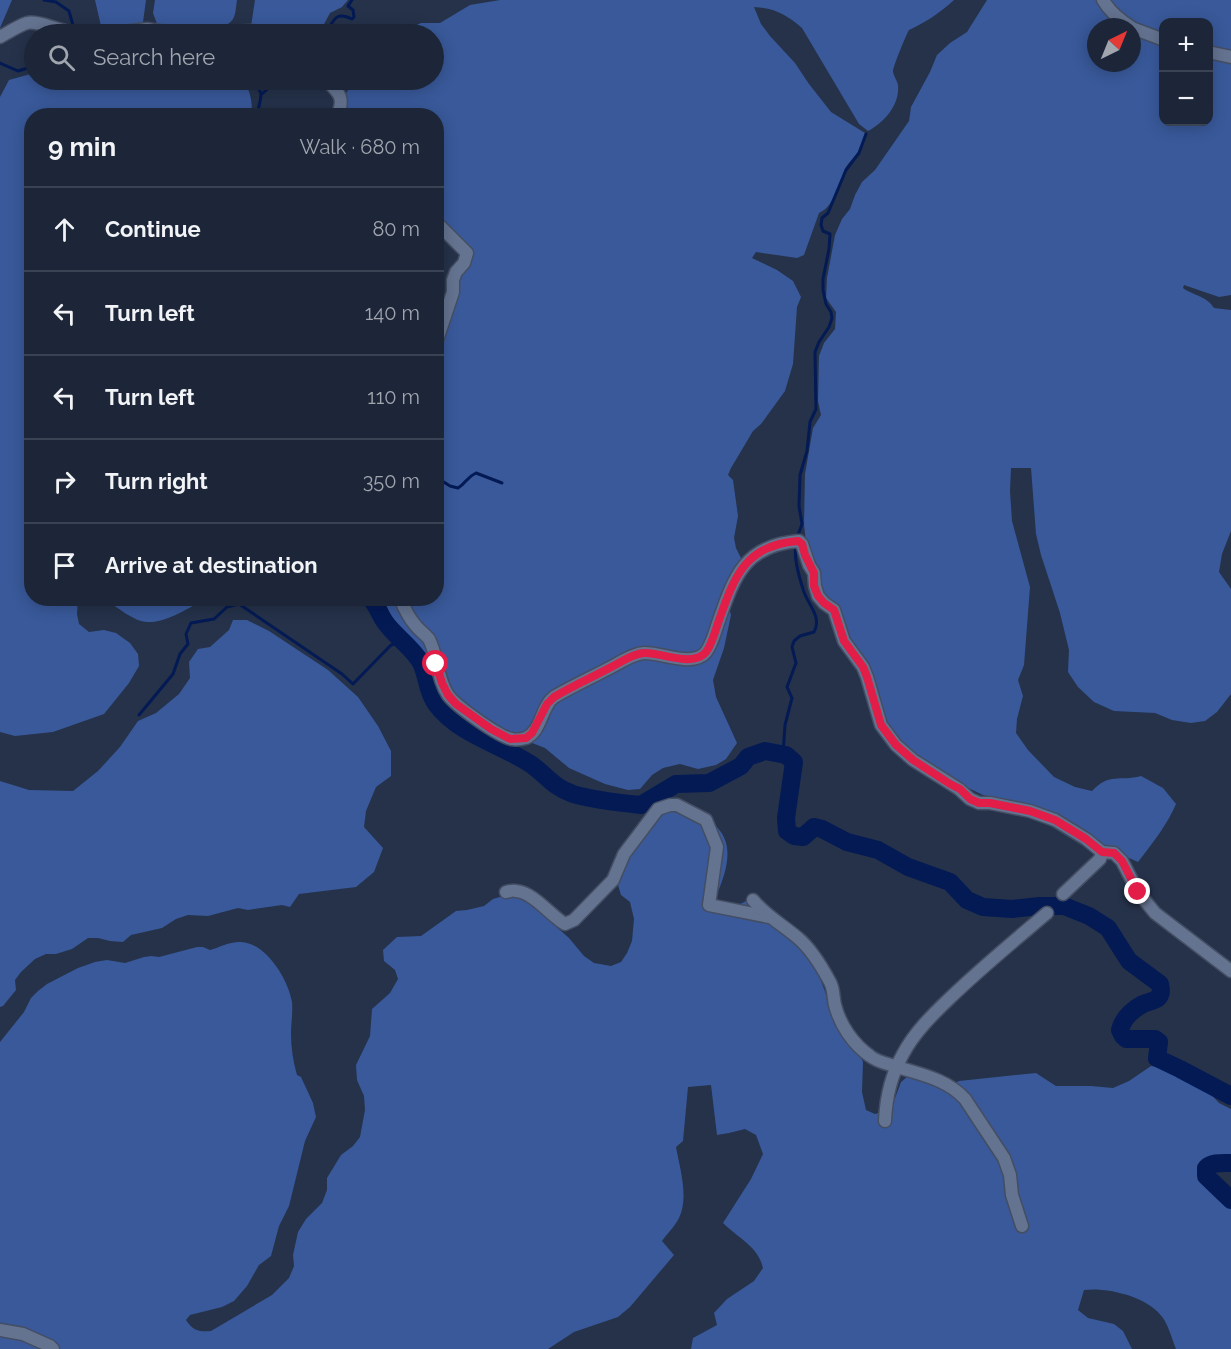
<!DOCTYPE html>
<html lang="en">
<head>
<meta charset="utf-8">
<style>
	:root { --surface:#1c2638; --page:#252e40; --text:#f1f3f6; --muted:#a0a5ae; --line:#3a4353 }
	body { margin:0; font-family:Raleway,sans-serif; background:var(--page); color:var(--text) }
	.controls { position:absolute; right:18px; top:18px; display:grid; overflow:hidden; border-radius:12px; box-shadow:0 3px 15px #0003 }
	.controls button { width:54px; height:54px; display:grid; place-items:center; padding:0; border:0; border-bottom:2px solid var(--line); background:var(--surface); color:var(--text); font:30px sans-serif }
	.compass { position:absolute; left:1087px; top:18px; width:54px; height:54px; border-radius:50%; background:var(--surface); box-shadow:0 3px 15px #0003; rotate:43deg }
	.stop { position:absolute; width:18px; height:18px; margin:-14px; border:4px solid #e11d48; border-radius:50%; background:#fff }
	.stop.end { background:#e11d48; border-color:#fff; box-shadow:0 2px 6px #0008 }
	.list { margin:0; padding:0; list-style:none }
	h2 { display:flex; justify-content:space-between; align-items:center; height:78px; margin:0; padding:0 24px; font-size:26px }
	h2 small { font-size:20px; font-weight:400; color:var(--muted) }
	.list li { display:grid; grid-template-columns:39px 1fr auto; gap:18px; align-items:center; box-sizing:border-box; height:84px; padding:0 24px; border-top:2px solid var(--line) }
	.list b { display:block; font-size:22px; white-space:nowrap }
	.list em { font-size:20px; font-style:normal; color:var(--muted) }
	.icon { flex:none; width:33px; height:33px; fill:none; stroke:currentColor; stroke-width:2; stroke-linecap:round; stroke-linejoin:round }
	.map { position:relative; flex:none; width:1231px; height:1349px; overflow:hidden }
	.search { position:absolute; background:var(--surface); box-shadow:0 3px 15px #0003; left:24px; top:24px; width:420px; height:66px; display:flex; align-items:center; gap:15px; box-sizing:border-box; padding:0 21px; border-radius:33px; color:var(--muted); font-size:22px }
	.panel { position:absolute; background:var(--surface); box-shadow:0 3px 15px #0003; left:24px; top:108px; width:420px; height:498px; border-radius:24px }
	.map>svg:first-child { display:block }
</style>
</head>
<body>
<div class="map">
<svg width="1231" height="1349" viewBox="0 0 1231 1349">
	<rect width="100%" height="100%" fill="#25324a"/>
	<!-- forest -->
	<g fill="#39599a" fill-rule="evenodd">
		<polygon points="0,0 12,0 0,28"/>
		<polygon points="95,0 146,0 143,22 140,26 107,32 101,26"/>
		<path d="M 155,0 L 237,0 C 236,6 236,14 233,19 C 222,36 180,28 162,27 L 157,24 L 153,13 Z"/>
		<polygon points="255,0 348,0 342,7 330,13 322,28 315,34 275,34 267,28 251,26"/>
		<path d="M 500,0 L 954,0 C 940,13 926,22 909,30 C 906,35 893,67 893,71 C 893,75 897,80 898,85 C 900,104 885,122 868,131 L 859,124 L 802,28 C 786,14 774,8 754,7 L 761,24 L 770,36 L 795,63 L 809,84 L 831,112 L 865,133 C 863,139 861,146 858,152 C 855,157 849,162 846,167 C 838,183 836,205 819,213 L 804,255 L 797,258 L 756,252 L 752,258 L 777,270 L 793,281 L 801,297 L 797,307 L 793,364 L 785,391 L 761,424 L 753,431 L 731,468 L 728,475 L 733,480 L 738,516 L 734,538 L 736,548 L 743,562 L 725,593 L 731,615 L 724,648 L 713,680 L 716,697 L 737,743 L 726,759 L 716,765 L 698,769 L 680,764 L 663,768 L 652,775 L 640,789 L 628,790 L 605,784 L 569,768 L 545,748 L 509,734 L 448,700 L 419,647 L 391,618 L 384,599 L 436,598 L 437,354 L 443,340 L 459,277 L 469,257 L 437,218 L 436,116 L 338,116 L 345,95 L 354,80 L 434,80 L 434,34 L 399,34 L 401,32 L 421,23 L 440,23 L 470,5 Z"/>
		<path d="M 987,0 L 1231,0 L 1231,295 L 1219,297 L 1184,285 L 1183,288 C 1194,296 1207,296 1214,308 L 1231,310 L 1231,531 L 1222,554 L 1219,572 L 1231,589 L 1231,694 L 1217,712 L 1205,721 L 1191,723 L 1172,720 L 1155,713 L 1114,711 L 1094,702 L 1078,687 L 1068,672 L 1069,650 L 1060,613 L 1041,555 L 1036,534 L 1031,468 L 1011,468 L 1010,491 L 1012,521 L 1030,587 L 1024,665 L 1018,680 L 1023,696 L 1017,719 L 1016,733 L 1028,750 L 1054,777 L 1075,787 L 1092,791 C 1110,772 1119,782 1141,776 L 1163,788 L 1176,804 C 1167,825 1152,844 1138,862 L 1100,845 L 1046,812 L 983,795 L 960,784 L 916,758 L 886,725 L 823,594 L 806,543 L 804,524 L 805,474 L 813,428 L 821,415 L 818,401 L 819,356 L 824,343 L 835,329 L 836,312 L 826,298 L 827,278 L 835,235 L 842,219 L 850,209 L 855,195 L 862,182 L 875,170 L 909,121 L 911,107 L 930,72 L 937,55 L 950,43 L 967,32 ZM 1164,22 L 1208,22 L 1208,122 L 1164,122 ZM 1096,27 L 1132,27 L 1132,63 L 1096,63 Z"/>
		<path d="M 34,73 L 34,80 L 128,80 L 140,84 L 150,80 L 241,80 C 251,88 252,102 252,115 L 32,116 L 32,348 L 25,353 L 32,361 L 32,598 L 78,599 L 77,614 L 79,624 L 89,632 L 104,630 L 116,633 L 130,643 L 138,654 L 139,666 L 129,683 L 104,714 L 53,732 L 15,736 L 0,732 L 0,97 L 9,80 Z"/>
		<path d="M 105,599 L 205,599 C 189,608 166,623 147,622 C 135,622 115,606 105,599 Z"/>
		<polygon points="233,620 247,620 269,631 328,670 358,697 378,726 391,751 391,776 376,787 366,811 364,827 383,848 374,872 356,887 299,894 290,907 282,905 248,910 238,908 208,916 188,915 176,919 162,928 131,935 123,942 110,941 98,938 88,938 72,949 56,954 46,954 35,959 21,972 15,980 16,990 3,1006 0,1007 0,781 29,790 73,791 98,771 120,747 138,721 156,713 179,694 190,678 189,662 198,649 210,647 229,630"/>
		<path d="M 671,808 C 679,809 688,810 695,812 C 701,813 707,819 711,822 C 738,842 726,872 716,897 L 720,903 L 733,908 L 746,901 L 776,927 L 798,943 L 818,973 L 829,1002 L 857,1048 L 863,1062 L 862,1092 L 866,1110 L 875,1114 L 891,1109 L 901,1082 L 907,1077 L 926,1082 L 944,1089 L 959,1081 L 1036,1073 L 1056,1086 L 1091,1086 L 1113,1088 L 1129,1081 L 1151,1066 L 1172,1070 L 1202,1085 L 1219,1103 L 1231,1109 L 1231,1159 L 1217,1159 L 1203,1163 L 1201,1172 L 1204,1180 L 1231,1204 L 1231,1349 L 1176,1349 C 1172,1339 1169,1327 1163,1318 C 1149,1297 1108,1287 1084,1290 L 1078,1310 L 1088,1318 L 1114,1324 L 1123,1331 L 1132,1349 L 691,1349 L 693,1338 L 717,1325 L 714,1313 L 727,1299 L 754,1281 L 763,1268 C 758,1246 738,1238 723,1223 L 751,1179 L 763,1154 L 756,1135 L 745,1129 L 729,1133 L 717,1135 L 711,1085 L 688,1087 L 683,1141 L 676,1147 C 680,1169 689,1197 679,1218 C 675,1226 667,1234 662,1241 L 674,1255 L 630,1307 L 618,1317 L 574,1332 L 548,1349 L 0,1349 L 0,1042 L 24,1012 L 31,998 L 38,991 L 47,984 L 78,968 L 95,962 L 107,960 L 125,963 L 144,957 L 151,956 L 159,957 L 197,947 L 203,947 L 210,950 C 220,947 231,941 241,942 C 266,943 288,979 292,1002 C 293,1012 291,1023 291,1034 C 291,1048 293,1061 297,1075 L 301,1077 L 313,1103 L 316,1117 L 305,1141 L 289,1206 L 279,1226 L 271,1256 L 259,1265 L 247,1286 L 234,1301 L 222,1307 L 190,1315 L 186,1320 C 193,1331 199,1332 211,1331 L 272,1295 L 289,1278 L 294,1266 L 293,1255 L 298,1232 L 306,1219 L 322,1203 L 327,1190 L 327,1178 L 341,1155 L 353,1146 L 360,1137 L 365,1110 L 364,1096 L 357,1080 L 356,1065 L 370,1036 L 372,1009 L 390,993 L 398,979 L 395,970 L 384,961 L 383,950 L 397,937 L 421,936 L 456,911 L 467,910 L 484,906 L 493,899 L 510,894 L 520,895 L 545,915 L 552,923 L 569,938 L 584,956 L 594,963 L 611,966 L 621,962 L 627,953 L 632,941 L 634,919 L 630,902 L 621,895 L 618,885 L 627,862 L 655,818 Z"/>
	</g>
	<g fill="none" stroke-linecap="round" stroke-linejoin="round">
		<!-- stream -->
		<g stroke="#031a55" stroke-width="3">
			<polyline points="44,0 56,2 69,11 74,29"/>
			<path d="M 325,34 C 334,22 334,10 352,19 L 354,17 L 353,10 L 348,6 L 352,0"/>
			<polyline points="0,63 18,71 34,66"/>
			<path d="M 247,80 C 268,93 260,95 257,116"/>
			<polyline points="262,94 277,80"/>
			<path d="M 436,477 L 450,486 L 458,488 C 466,483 467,477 476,473 L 502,483"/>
			<polyline points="797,538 802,524 799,506 800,475 807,451 810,422 816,409 815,352 819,342 829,327 832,318 831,312 826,304 823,290 823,279 829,249 830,234 823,231 821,225 822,218 828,213 846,170 859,153 866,134"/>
			<polyline points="139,715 173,674 180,654 188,644 186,634 191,623 214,619 227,607 239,604 342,674 353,684 391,645 405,642"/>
			<path d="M 783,754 L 785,725 L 792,698 L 787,687 L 796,663 L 792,647 L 794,641 L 800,636 L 814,632 C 822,617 809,606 804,592 C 800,580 793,557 796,544"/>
		</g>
		<!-- river -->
		<g stroke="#031a55" stroke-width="18">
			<path d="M 373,598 L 372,600 C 379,609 381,619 389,627 C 399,639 412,648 420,661 C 428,675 426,690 436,704 C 459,735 501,744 532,765 C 547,776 553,787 573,794 C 592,800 621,803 641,805 L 676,784 L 709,783 L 741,766 L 748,757 L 765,751 L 786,755 L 794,762 L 786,818 L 787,831 L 794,836 L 803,837 L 814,827 L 822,829 L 847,842 L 878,850 L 908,867 L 950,882 L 967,900 L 983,907 L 1012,909 L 1040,906 L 1064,906 L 1089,916 L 1108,928 L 1129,961 L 1160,984 C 1161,989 1162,994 1158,998 C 1154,1001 1148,1002 1143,1004 C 1132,1010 1123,1018 1120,1030 L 1123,1036 L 1126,1039 L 1155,1039 L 1159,1042 L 1157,1058 L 1180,1069 L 1231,1096"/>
			<path d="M 1231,1163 C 1222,1163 1212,1162 1206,1168 L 1206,1176 L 1231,1200"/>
		</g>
		<defs>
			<g id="street">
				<path d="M 1103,0 C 1109,11 1120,20 1131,27"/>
				<polyline points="1132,28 1164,40"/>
				<polyline points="111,34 147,29 177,34 252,31 256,34"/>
				<path d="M 0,37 C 9,32 18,26 27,23 C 38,20 63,32 76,34"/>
				<polyline points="1208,52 1231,57"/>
				<path d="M 326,80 C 338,92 346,97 337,116"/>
				<polyline points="436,222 467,253 464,263 456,272 453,280 453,292 436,343"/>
				<path d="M 400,598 C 404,608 409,618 416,626 C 420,631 425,634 429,639 C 438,656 437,679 448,695 C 456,706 499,737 512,739 C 516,740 522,739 526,738 C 539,732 541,714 548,704 C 549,701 552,699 554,697 C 574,685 595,676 615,665 C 625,660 632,654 644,653 C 661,652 693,668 706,652 C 712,644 715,632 718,623 C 734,577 744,545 799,541 L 802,544 L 809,565 L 814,573 L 815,586 L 818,596 L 824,603 L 834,610 L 844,641 L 863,667 L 867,677 L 881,725 L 896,745 L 913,760 L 959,789 L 970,799 L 979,803 L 990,803 L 1030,811 L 1055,820 L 1086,839 L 1102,852 L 1114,853 L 1122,861 L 1138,892 L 1155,913 L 1231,971"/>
				<path d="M 506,892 C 510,891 513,890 516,891 C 533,892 551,916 565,924 L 574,920 L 613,880 L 624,854 L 658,809 L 670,805 L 677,805 L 706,820 L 717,847 L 709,905 L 769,917"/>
				<polyline points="1063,894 1100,859 1102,852"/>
				<path d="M 753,900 C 766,916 783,925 798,938 C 810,948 823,969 830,982 C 834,989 833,997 835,1005 C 840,1025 853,1044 870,1056 C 876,1061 884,1063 891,1065 C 918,1074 946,1078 965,1099 L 1004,1158 L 1010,1175 L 1012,1195 L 1022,1226"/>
				<path d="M 885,1121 C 886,1097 891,1075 903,1054 C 914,1033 932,1015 950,998 C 981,968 1014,941 1047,913"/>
				<polyline points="0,1330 23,1334 50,1346 53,1349"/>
			</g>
		</defs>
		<!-- street casing -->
		<use href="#street" stroke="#444e63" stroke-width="15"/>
		<!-- street -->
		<use href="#street" stroke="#647390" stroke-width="12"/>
	</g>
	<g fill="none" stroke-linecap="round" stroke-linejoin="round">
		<!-- route -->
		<path stroke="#e11d48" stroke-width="8" d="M 436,664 L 442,683 L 448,695 L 456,704 L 491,729 L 510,739 L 526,738 L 532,733 L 547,704 L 554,697 C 574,685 595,676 615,665 C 625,660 632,654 644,653 C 661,652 693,668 706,652 C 712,644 715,632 718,623 C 734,578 744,545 798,541 L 802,544 L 805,555 L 814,573 L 814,586 L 818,596 L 824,603 L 834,610 L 844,641 L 863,667 L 867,677 L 881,725 L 896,745 L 913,760 L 950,784 L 960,789 L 970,799 L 979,803 L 990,803 L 1030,811 L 1055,820 L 1086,839 L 1102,852 L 1114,853 L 1122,861 L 1138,892"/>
	</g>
</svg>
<div class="controls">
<button>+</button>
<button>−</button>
</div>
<svg class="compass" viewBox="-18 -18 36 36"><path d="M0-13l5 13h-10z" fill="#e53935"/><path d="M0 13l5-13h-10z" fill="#a0a5ae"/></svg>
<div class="stop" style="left:436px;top:664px"></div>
<div class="stop end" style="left:1138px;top:892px"></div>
<div class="search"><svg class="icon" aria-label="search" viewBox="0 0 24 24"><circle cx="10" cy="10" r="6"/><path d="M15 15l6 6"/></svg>Search here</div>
<section class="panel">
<h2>9 min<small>Walk · 680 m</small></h2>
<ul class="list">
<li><svg class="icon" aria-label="ahead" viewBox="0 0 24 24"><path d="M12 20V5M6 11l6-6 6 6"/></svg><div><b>Continue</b></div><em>80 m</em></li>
<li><svg class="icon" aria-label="left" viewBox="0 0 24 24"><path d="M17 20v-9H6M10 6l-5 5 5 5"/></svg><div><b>Turn left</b></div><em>140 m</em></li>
<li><svg class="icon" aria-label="left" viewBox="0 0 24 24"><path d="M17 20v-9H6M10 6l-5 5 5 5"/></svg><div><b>Turn left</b></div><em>110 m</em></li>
<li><svg class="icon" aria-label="right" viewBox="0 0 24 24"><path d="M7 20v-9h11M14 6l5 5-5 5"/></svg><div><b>Turn right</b></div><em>350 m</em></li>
<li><svg class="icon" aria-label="arrive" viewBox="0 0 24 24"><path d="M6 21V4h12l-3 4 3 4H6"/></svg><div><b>Arrive at destination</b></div></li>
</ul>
</section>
</div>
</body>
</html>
